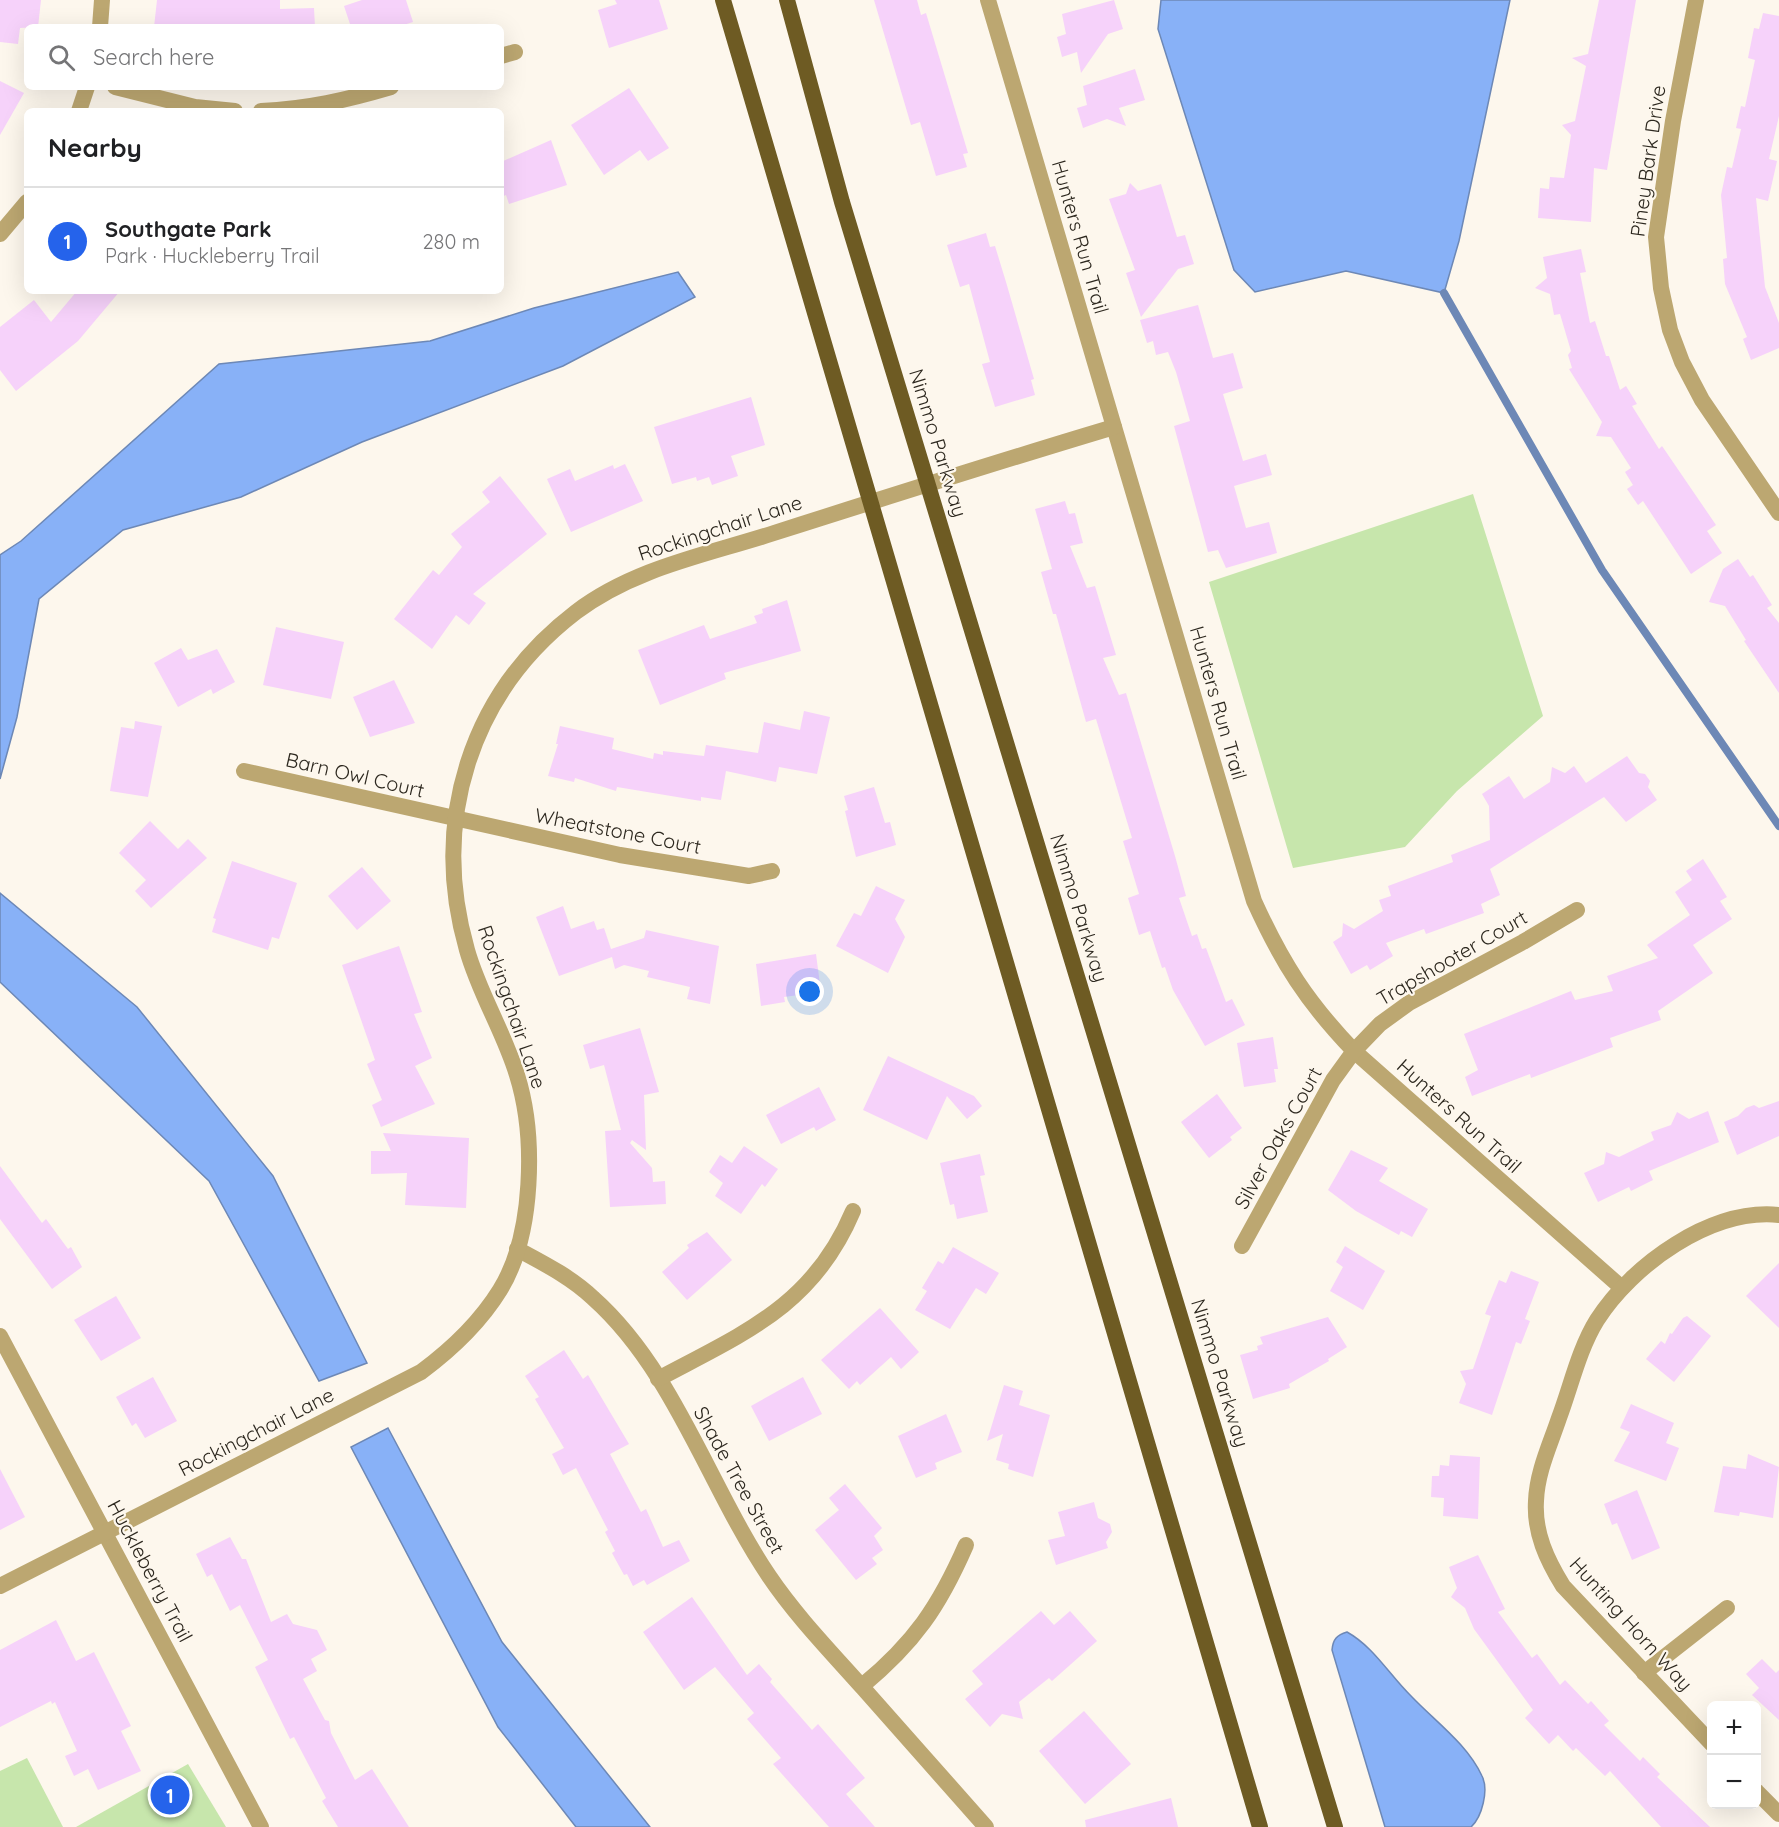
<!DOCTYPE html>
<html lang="en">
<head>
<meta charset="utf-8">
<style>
	:root { --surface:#fff; --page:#f2f2f2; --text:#202124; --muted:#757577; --line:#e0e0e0; --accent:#2563eb }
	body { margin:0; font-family:Quicksand,sans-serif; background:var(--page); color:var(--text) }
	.controls { position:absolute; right:18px; bottom:18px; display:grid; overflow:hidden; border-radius:9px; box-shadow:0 6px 24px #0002 }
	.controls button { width:54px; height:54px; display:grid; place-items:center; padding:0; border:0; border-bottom:2px solid var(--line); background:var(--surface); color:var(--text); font:30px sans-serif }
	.you { position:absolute; left:810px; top:992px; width:21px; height:21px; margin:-15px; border:4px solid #fff; border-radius:50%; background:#1a73e8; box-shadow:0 0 0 9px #1a73e833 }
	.badge { display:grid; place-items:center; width:39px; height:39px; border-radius:50%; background:var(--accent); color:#fff; font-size:20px; font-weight:700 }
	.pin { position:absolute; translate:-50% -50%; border:3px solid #fff; box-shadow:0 2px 6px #0006 }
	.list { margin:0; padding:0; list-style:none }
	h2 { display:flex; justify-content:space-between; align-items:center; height:78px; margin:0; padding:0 24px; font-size:26px }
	h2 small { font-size:20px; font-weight:400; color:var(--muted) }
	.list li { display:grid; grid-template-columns:39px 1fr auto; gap:18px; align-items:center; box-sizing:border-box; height:108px; padding:0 24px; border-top:2px solid var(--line) }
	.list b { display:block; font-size:22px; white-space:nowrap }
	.list p { margin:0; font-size:20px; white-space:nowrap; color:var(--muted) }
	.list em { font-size:20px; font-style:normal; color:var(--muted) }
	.icon { flex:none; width:33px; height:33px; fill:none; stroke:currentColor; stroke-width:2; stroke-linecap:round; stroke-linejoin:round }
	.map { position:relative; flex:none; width:1779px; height:1827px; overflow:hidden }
	.search { position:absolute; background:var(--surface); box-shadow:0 6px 24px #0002; left:24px; top:24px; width:480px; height:66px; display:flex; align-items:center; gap:15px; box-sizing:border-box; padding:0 21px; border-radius:9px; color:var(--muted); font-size:22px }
	.panel { position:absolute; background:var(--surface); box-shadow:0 6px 24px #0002; left:24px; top:108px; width:480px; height:186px; border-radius:9px }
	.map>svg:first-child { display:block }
</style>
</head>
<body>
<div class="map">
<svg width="1779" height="1827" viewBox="0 0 1779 1827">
	<rect width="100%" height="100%" fill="#fdf7ed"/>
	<!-- green -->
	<g fill="#c7e6ac">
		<polygon points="1473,494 1543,716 1457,791 1405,847 1293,868 1209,582"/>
		<polygon points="27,1758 63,1827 0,1827 0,1771"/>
		<polygon points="188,1764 226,1827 76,1827"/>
	</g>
	<!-- water -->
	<g fill="#88b1f7" stroke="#6d88b6" stroke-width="1.5">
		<polygon points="1161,0 1510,0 1459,241 1444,293 1346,271 1255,292 1234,270 1158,29"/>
		<polygon points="678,272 695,297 563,366 362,442 241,497 123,530 39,599 17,717 0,779 0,555 21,541 219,364 430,341 534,308"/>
		<polygon points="0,893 137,1007 273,1176 367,1363 319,1381 209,1181 0,982"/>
		<polygon points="388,1428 502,1642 650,1827 576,1827 498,1727 351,1447"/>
		<path d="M 1347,1632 C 1374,1647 1390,1676 1412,1697 C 1436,1722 1467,1744 1482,1776 C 1489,1790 1482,1817 1471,1827 L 1385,1827 L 1332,1650 C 1333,1639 1337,1635 1347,1632 Z"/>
	</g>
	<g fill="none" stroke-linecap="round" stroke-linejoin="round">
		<!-- stream -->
		<polyline stroke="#6d88b6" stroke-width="8" points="1444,293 1602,570 1779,826"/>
	</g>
	<!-- building -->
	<g fill="#f6d2fa">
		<polygon points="0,0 41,0 38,27 20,28 18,44 0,42"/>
		<polygon points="157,0 280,0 280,9 314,8 315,27 154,27"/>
		<polygon points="362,0 406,0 413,22 397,27 351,27 344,6"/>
		<polygon points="615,0 659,0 668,29 609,48 598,10 617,4"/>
		<polygon points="874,0 917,0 921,15 926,13 968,153 963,154 967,167 936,176 920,122 911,125"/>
		<polygon points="1114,0 1123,29 1108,34 1081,73 1077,52 1062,57 1057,37 1066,34 1062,14"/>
		<polygon points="1599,0 1636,0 1607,170 1594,168 1591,222 1538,218 1540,188 1549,189 1550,177 1564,178 1571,135 1562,125 1575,121 1586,66 1572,58 1588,54"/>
		<polygon points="1763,13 1779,16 1779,116 1769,159 1777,161 1768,201 1756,198 1765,287 1779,323 1779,348 1751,360 1743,339 1747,337 1725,284 1723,259 1727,258 1721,195 1727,167 1732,168 1741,129 1736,128 1741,106 1745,107 1755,60 1748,58 1754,28 1759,29"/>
		<polygon points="1135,69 1145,100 1119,108 1126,126 1107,119 1083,128 1077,108 1087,105 1083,86"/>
		<polygon points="0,81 24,93 0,135"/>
		<polygon points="629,88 669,148 648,161 640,150 604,175 571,125"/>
		<polygon points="551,140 567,185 509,204 506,195 501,197 501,162"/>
		<polygon points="1130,183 1138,191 1161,184 1177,237 1185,235 1194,264 1178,269 1141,317 1126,273 1135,270 1109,199 1126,194"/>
		<polygon points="986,233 990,247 995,246 1006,282 1034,379 1031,380 1035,395 995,407 982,364 990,362 969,284 960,287 947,245"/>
		<polygon points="1581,249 1586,272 1580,273 1590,323 1595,321 1606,356 1609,356 1620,390 1626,386 1637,404 1632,406 1659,449 1662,446 1716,525 1707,531 1722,553 1691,574 1643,501 1638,505 1627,489 1633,485 1625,472 1631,468 1611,437 1596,436 1602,422 1569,369 1572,368 1568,355 1571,351 1560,314 1554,315 1550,294 1535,288 1547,278 1543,257"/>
		<polygon points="77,291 120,291 78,341 16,391 0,370 0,327 34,300 51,322"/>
		<polygon points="1198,305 1213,358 1233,353 1243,388 1223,394 1243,461 1266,454 1272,475 1234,486 1246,528 1269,522 1277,553 1226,568 1218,550 1208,552 1174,426 1190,421 1176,372 1168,352 1156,355 1153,341 1147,343 1140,320"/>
		<polygon points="751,397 765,445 731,456 738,476 712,485 709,477 697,481 696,477 672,484 654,427"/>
		<polygon points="625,464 643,501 571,532 547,479 570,469 575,481 613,465 614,469"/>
		<polygon points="500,476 547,534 473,594 486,603 469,625 456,615 432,649 394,619 433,570 439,575 462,547 451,534 490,502 482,492"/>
		<polygon points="1065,501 1069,514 1075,513 1083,543 1070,546 1087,588 1095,586 1116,655 1103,658 1119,695 1126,693 1175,856 1186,896 1179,898 1192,936 1197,934 1202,949 1206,948 1226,1002 1232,999 1245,1025 1205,1046 1173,990 1165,967 1162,968 1150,931 1139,935 1128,898 1139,894 1123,841 1132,838 1096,719 1086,722 1056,614 1053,614 1041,572 1052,569 1035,509"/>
		<polygon points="1738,559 1750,577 1753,575 1772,605 1767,608 1779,623 1779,693 1744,641 1746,640 1725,606 1709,602 1723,569"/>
		<polygon points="787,600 801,651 724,673 726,679 660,705 638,650 704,625 710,639 757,623 754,616 763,613 762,609"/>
		<polygon points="276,627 344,642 331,699 263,685"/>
		<polygon points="181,648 188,660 217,649 235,682 213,694 211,689 178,707 154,663"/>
		<polygon points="394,680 415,723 370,737 353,697"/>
		<polygon points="804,711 830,717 817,774 779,767 776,782 726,771 721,800 701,797 701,801 617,787 616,791 575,778 574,782 548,776 558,744 556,744 560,726 614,738 612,749 653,759 654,753 663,755 663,751 704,756 706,745 758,753 764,722 800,730"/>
		<polygon points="135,721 162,726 148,797 110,791 121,727 134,729"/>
		<polygon points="1627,756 1639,773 1645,774 1650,781 1648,787 1657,800 1626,822 1604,797 1490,869 1500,895 1481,904 1484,913 1426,934 1424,929 1386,943 1393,956 1370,970 1367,965 1351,974 1333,942 1342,936 1343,923 1354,929 1383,911 1379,900 1391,896 1388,886 1453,862 1451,855 1490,840 1489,806 1482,794 1509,776 1524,799 1550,782 1552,767 1565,773 1574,766 1586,783"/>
		<polygon points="874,787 885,823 890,822 896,845 856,857 845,811 848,810 844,796"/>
		<polygon points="150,821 178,849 188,839 207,858 151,908 135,891 146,880 119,853"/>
		<polygon points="1703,859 1727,897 1720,901 1732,919 1693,945 1713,973 1658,1011 1661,1020 1610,1038 1613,1047 1531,1078 1530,1074 1472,1096 1465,1077 1478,1070 1464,1034 1571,991 1575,1000 1613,991 1607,976 1658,958 1647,945 1690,915 1675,892 1692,880 1686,871"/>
		<polygon points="232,861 297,883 279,939 272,937 268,950 212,932 216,919 213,918"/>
		<polygon points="362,867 391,901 357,930 328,896"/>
		<polygon points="876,886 905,900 895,919 905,937 888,973 836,946 854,913 861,916"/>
		<polygon points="563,906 571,929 594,921 597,930 604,928 611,949 644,938 646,930 719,946 710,1004 687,999 690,987 647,977 649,971 624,965 615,969 612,957 559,976 536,917"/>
		<polygon points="399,946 422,1012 414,1014 432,1058 415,1066 435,1104 381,1127 372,1105 382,1100 367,1064 375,1060 342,965"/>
		<polygon points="816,954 821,992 784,997 785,1002 761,1006 756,964"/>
		<polygon points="640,1028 659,1092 644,1095 646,1150 632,1140 630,1143 652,1168 653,1182 665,1181 666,1204 610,1207 605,1131 621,1130 604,1065 590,1069 583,1045"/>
		<polygon points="1273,1037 1278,1069 1274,1069 1276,1082 1244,1087 1237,1043"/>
		<polygon points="888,1056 974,1096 982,1106 967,1119 947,1096 927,1140 863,1110"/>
		<polygon points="819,1087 836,1120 816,1131 814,1127 781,1144 766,1115"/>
		<polygon points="1217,1094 1242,1128 1230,1137 1232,1140 1209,1158 1181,1122"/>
		<polygon points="1779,1101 1779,1136 1737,1155 1724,1122 1738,1116 1746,1108 1754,1105 1759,1108"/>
		<polygon points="1708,1111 1719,1142 1649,1171 1653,1180 1631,1191 1629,1187 1598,1202 1584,1173 1604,1164 1606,1152 1619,1157 1654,1140 1651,1132 1671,1125 1677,1112 1689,1119"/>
		<polygon points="383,1133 469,1138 466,1208 405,1205 407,1173 371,1174 371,1151 391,1151"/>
		<polygon points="744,1146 778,1169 765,1187 762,1184 741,1214 715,1196 723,1183 709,1172 720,1155 732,1163"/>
		<polygon points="1351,1150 1388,1168 1379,1181 1428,1209 1412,1237 1401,1231 1399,1235 1356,1211 1328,1190"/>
		<polygon points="980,1154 985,1175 980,1176 988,1212 957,1219 954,1204 950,1205 940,1163"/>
		<polygon points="0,1166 42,1223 46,1219 68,1249 71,1247 82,1267 52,1289 0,1219"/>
		<polygon points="707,1232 732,1260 687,1300 662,1272 689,1248 687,1245"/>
		<polygon points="1345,1246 1385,1271 1363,1310 1330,1291 1343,1267 1336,1262"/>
		<polygon points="953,1247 999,1273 986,1294 976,1288 950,1329 915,1310 927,1291 922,1288 938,1261 943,1264"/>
		<polygon points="1779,1263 1779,1328 1746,1296"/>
		<polygon points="1511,1271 1539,1282 1525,1319 1530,1321 1521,1344 1516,1342 1492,1415 1459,1403 1466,1384 1460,1371 1473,1369 1491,1316 1485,1314 1499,1280 1506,1283"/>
		<polygon points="116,1296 141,1338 101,1361 74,1320"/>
		<polygon points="880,1308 919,1352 901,1369 891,1357 860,1385 857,1381 849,1389 821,1360"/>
		<polygon points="1687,1316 1711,1336 1674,1382 1646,1359 1661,1341 1665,1344 1670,1333 1672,1334 1683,1318"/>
		<polygon points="1328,1317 1347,1347 1328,1359 1329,1361 1289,1384 1290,1388 1253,1399 1240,1355 1258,1350 1257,1346 1263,1344 1260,1337"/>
		<polygon points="564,1350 583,1379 588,1375 629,1444 610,1454 641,1512 646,1509 663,1547 679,1540 690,1561 647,1585 644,1580 633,1586 627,1574 624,1575 612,1553 615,1551 605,1532 608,1530 576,1468 563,1475 552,1454 564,1448 535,1399 539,1397 525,1376"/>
		<polygon points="153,1377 177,1421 145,1438 136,1423 132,1426 116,1397"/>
		<polygon points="803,1377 822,1414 769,1441 751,1406"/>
		<polygon points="1004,1385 1023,1391 1019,1405 1050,1415 1033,1477 1008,1469 1009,1464 996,1460 1003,1434 987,1441"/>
		<polygon points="1631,1404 1674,1423 1666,1443 1679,1448 1666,1481 1614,1461 1630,1432 1620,1428"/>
		<polygon points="946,1414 962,1452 935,1463 937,1469 916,1478 898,1436"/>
		<polygon points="1748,1454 1779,1467 1773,1518 1740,1512 1739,1516 1714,1512 1723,1466 1746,1469"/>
		<polygon points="1450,1455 1480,1457 1478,1519 1443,1516 1444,1498 1431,1497 1432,1476 1439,1476 1440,1465 1449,1466"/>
		<polygon points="0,1469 25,1517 0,1530"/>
		<polygon points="845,1484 882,1528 874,1536 883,1550 872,1558 877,1564 856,1580 815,1530 839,1510 829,1498"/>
		<polygon points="1637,1490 1660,1548 1632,1560 1617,1523 1612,1525 1604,1504"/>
		<polygon points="1094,1502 1098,1518 1110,1524 1112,1532 1106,1542 1108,1548 1056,1565 1048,1540 1065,1536 1058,1512"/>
		<polygon points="230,1537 242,1559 246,1559 271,1622 287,1614 293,1624 317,1630 327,1650 311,1659 317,1671 303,1679 325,1720 329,1721 331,1733 355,1780 372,1769 409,1827 338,1827 322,1801 326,1798 294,1737 290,1739 255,1667 268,1660 240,1605 230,1611 212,1574 207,1577 196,1554"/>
		<polygon points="1478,1555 1505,1609 1498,1612 1532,1658 1537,1654 1560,1685 1565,1680 1588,1704 1591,1701 1609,1721 1604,1725 1640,1761 1643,1757 1660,1774 1657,1777 1710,1827 1661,1827 1610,1771 1605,1776 1576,1748 1573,1751 1558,1735 1549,1744 1525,1718 1533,1710 1474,1629 1465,1608 1451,1597 1457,1588 1449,1567"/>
		<polygon points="692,1597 747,1675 759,1664 772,1679 770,1682 812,1730 818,1724 865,1778 846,1794 875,1827 829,1827 773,1764 781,1758 747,1719 754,1713 715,1667 684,1690 643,1632"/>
		<polygon points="1041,1611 1054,1625 1070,1611 1097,1641 1052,1681 1049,1678 1019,1702 1023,1719 1002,1714 990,1727 965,1699 983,1684 972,1671"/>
		<polygon points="56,1620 76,1661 94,1652 131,1726 121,1731 141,1771 98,1790 88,1769 74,1776 65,1756 77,1751 55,1702 52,1704 51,1701 0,1727 0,1650"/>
		<polygon points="1762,1659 1776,1673 1779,1670 1779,1720 1752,1695 1759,1688 1746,1674"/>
		<polygon points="1084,1711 1131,1764 1085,1804 1039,1751"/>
		<polygon points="1171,1798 1178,1827 1086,1827 1085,1820"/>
	</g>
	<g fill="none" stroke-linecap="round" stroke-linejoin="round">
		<!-- minor -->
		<g stroke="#bca771" stroke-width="16">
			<path d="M 988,0 L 1254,901 C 1282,963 1307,1002 1354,1051 L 1622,1288"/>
			<polyline points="1696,0 1673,121 1656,237 1661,288 1670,330 1682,362 1702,400 1779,513"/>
			<polyline points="100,27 102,0"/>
			<polyline points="501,56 515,52"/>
			<polyline points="115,87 195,107 235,111"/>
			<polyline points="79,111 87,87"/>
			<path d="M 261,111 C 307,109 347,100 391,87"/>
			<polyline points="0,234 27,202"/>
			<polyline points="244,771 620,855 749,876 772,871"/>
			<polyline points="1242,1246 1333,1080 1354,1051 1380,1024 1409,1003 1523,942 1577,910"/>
			<path d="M 517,1249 C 543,1263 571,1277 593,1298 C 674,1370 709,1487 769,1576 C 796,1616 831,1652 863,1688 C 904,1734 945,1781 986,1827"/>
			<polyline points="0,1336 261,1827"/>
			<path d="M 658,1379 C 744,1333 813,1306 853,1211"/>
			<path d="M 0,1586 L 421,1372 C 452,1349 479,1324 500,1290 C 534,1235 536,1136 517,1075 C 504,1032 479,993 467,950 C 430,821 470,693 576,612 C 634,568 706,555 774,533 C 887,497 1000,461 1114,427"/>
			<polyline points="1644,1673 1727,1608"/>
			<path d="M 862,1686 C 914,1643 939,1607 966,1545"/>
			<path d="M 1712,1744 L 1563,1586 C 1547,1560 1534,1533 1536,1501 C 1537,1472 1550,1445 1559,1418 C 1571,1386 1579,1349 1597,1320 C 1632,1265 1711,1208 1779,1215"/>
			<polyline points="1756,1791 1779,1814"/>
		</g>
		<!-- trunk -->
		<g stroke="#6e5b23" stroke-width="16">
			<polyline points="723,0 1260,1827"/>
			<polyline points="787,0 842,202 1335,1827"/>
		</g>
	</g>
	<g text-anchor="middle" stroke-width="4.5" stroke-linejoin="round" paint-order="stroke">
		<!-- street labels -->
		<g font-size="20" fill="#2d281f" stroke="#fdf7ed">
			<text transform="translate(1648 161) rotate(-82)" y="7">Piney Bark Drive</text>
			<text transform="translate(1080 237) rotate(74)" y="7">Hunters Run Trail</text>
			<text transform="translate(938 443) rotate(73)" y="7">Nimmo Parkway</text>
			<text transform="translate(720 528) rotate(-18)" y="7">Rockingchair Lane</text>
			<text transform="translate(1218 703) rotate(74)" y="7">Hunters Run Trail</text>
			<text transform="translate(355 775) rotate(13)" y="7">Barn Owl Court</text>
			<text transform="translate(618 831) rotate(11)" y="7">Wheatstone Court</text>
			<text transform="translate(1079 908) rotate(73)" y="7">Nimmo Parkway</text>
			<text transform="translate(1452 958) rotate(-30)" y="7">Trapshooter Court</text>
			<text transform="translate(512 1007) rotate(71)" y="7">Rockingchair Lane</text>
			<text transform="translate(1459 1116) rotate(42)" y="7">Hunters Run Trail</text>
			<text transform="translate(1278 1138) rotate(-61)" y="7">Silver Oaks Court</text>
			<text transform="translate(1220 1373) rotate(73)" y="7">Nimmo Parkway</text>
			<text transform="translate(256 1432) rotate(-27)" y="7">Rockingchair Lane</text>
			<text transform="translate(739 1480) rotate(61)" y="7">Shade Tree Street</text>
			<text transform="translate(150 1571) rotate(62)" y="7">Huckleberry Trail</text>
			<text transform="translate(1631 1624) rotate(48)" y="7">Hunting Horn Way</text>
		</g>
	</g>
</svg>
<div class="controls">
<button>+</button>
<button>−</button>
</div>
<div class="you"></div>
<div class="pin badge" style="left:170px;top:1795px">1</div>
<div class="search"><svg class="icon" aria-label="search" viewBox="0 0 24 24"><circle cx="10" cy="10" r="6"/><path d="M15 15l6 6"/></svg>Search here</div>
<section class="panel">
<h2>Nearby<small></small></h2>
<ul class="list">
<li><span class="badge">1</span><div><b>Southgate Park</b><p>Park · Huckleberry Trail</p></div><em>280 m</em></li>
</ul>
</section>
</div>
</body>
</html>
